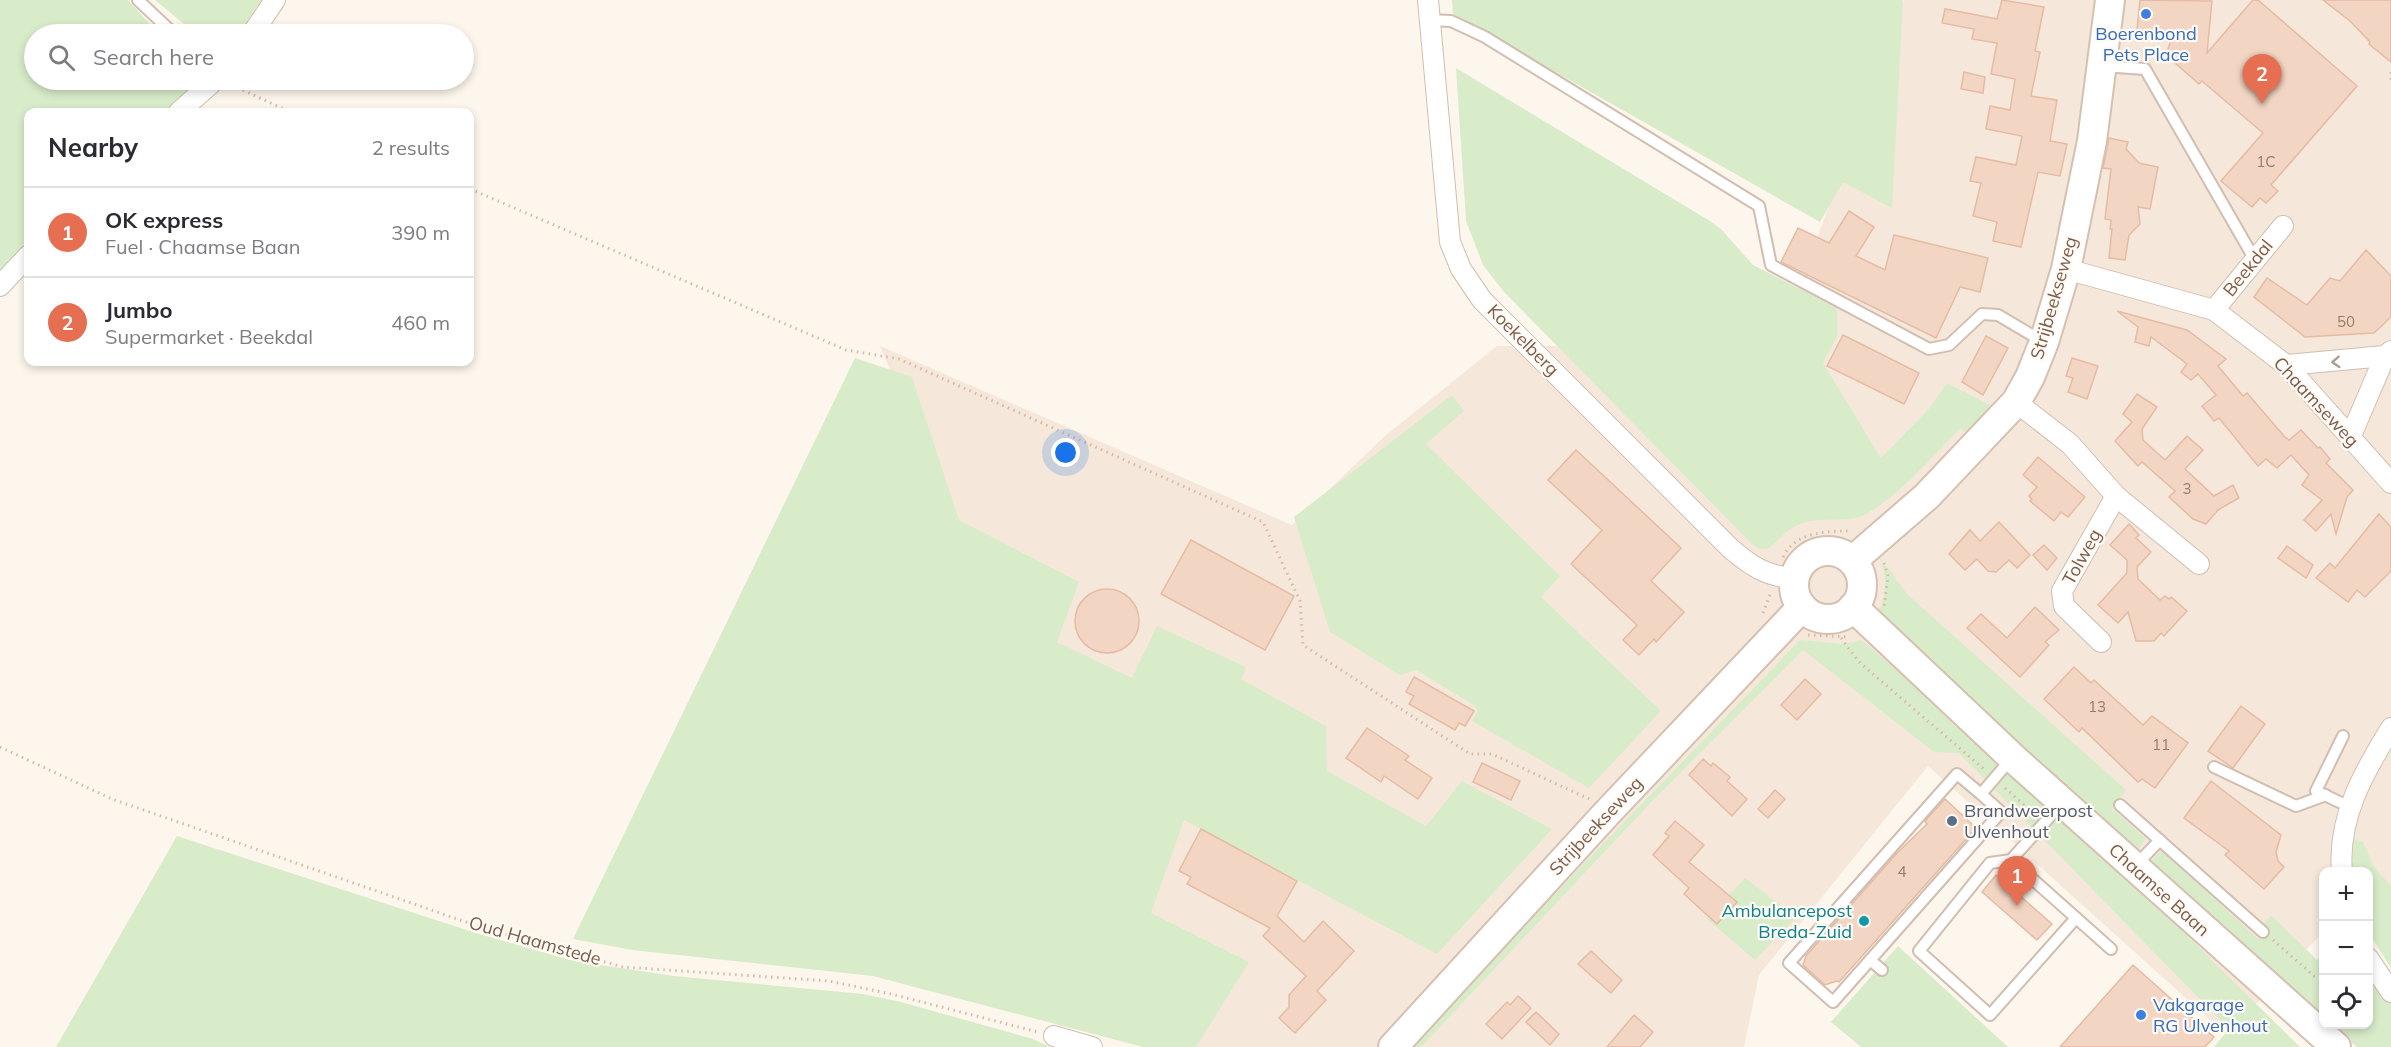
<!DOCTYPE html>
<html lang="en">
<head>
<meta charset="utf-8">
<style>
	:root { --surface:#fff; --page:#f7f7f7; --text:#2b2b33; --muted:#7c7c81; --line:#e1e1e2; --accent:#e76f51 }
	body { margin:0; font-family:Mulish,sans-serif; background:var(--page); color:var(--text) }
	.controls { position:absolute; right:18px; bottom:18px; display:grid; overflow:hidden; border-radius:12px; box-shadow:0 3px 9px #0003 }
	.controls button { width:54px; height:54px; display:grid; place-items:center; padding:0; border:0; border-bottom:2px solid var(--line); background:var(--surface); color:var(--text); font:30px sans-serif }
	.you { position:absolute; left:1066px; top:453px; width:21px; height:21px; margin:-15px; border:4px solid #fff; border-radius:50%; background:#1a73e8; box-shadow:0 0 0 9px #1a73e833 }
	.badge { display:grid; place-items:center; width:39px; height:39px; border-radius:50%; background:var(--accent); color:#fff; font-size:20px; font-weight:700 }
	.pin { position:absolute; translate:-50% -50px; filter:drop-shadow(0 2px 3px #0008) }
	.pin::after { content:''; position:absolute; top:32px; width:21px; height:18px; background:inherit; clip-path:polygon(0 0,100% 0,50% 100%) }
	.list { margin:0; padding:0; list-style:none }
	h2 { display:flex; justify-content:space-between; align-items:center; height:78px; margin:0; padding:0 24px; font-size:26px }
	h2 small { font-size:20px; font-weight:400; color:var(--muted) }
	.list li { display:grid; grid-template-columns:39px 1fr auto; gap:18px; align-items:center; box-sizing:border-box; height:90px; padding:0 24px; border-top:2px solid var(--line) }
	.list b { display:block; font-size:22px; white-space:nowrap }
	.list p { margin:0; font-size:20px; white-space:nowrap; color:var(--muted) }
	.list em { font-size:20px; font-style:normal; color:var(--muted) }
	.icon { flex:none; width:33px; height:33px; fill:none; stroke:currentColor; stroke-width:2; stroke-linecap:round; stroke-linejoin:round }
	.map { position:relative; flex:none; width:2391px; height:1047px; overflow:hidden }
	.search { position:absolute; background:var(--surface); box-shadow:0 3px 9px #0003; left:24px; top:24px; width:450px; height:66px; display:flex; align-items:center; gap:15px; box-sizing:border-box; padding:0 21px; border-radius:33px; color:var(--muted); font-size:22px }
	.panel { position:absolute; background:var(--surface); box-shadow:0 3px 9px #0003; left:24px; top:108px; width:450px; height:258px; border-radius:12px }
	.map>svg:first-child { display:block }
</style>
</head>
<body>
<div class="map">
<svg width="2391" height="1047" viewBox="0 0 2391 1047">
	<rect width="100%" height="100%" fill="#fdf6ec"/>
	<!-- residential -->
	<polygon fill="#f5e8da" points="1904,0 2391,0 2391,937 2368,872 2324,872 2323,932 2227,1035 1928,766 1759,975 1744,1047 1186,1047 1049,645 955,525 880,346 1292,525 1385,436 1497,346 1778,345"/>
	<!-- green -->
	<g fill="#d8ecc9">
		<polygon points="0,0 128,0 159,34 34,34 34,80 198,80 199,83 167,112 28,112 28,242 0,271"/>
		<polygon points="155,0 262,0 239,34 196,34"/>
		<polygon points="1452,0 1903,0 1892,208 1843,182 1820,222 1453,14"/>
		<path d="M 1456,68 L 1710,221 L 1722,230 L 1753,265 L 1837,308 L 1837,337 L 1823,363 L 1881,458 L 1928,410 L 1947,383 L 1990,405 L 1968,433 L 1960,429 C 1931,457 1902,493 1868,513 C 1848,525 1822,515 1800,524 C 1787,529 1779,540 1768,549 L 1760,549 L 1752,544 L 1504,292 L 1483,265 L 1466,221 Z"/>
		<polygon points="855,358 912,377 959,520 1079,582 1057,642 1132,678 1157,626 1246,667 1241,679 1326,726 1327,771 1426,826 1462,781 1552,829 1437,954 1184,820 1151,913 1249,962 1196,1047 1143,1047 873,976 632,950 573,939"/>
		<polygon points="1452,395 1464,411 1426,444 1560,576 1541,597 1661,711 1589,788 1472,721 1478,711 1475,706 1416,670 1400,675 1330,632 1294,517"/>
		<path d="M 1879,556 L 1907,594 L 2126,790 L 2112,809 L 2146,839 L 2135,853 L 2037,764 L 1878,612 C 1888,595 1887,574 1879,556 Z"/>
		<polygon points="1800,640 1844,644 1861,640 1994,753 2115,865 2300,1047 2214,1047 2229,1029 1959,753 1934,752 1803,650 1656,797 1421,1047 1407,1047"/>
		<polygon points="177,836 479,934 574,961 674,976 863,994 901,1002 1033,1039 1050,1047 56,1047"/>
		<polygon points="2354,839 2363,842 2374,867 2391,886 2391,968 2369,933 2368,872 2352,871"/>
		<polygon points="2162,851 2258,939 2267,929 2263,924 2271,915 2317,960 2323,954 2323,1019 2147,864"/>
		<polygon points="1745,878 1796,917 1755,960 1707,919"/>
		<polygon points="1898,946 2008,1047 1861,1047 1831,1022"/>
		<polygon points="2369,975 2391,1003 2391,1047 2357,1047 2330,1025 2368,1024"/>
	</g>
	<!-- building -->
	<g fill="#f3d5c3" stroke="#e6bba3" stroke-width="1.5">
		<polygon points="2002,0 2044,7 2035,51 2040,52 2031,96 2057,100 2050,141 2067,144 2060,176 2038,172 2021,247 1993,241 1997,222 1973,216 1981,183 1970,181 1976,157 2016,165 2022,136 1986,129 1990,106 2010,110 2015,79 1991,74 1997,43 1972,39 1974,29 1942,23 1945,9 1997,19"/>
		<polygon points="2140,0 2212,1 2207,53 2253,0 2258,0 2357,86 2271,185 2278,191 2266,203 2260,198 2252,207 2221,181 2263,133 2202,81 2199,84 2166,55 2173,34 2137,30"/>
		<polygon points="2323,0 2391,0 2391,62 2369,44 2370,42 2350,21"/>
		<polygon points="1964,72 1985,77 1983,93 1961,89"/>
		<polygon points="2109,138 2128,142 2126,149 2139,163 2158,167 2150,209 2138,207 2140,224 2129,235 2125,260 2109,258 2112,229 2110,229 2111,220 2105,219 2111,169 2103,168"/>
		<polygon points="1849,211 1874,227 1856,256 1885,270 1894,235 1988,258 1980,292 1960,287 1936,338 1781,262 1798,228 1829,243"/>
		<polygon points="2366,250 2391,276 2391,317 2374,333 2305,337 2254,297 2267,278 2307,305 2330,278 2340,281"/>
		<polygon points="2117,311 2187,330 2226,359 2218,366 2243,396 2247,393 2284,436 2289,440 2301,430 2318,448 2320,447 2330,459 2326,463 2353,490 2347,497 2336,534 2331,514 2316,531 2304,520 2322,500 2302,485 2309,475 2291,455 2277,468 2266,459 2258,466 2219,418 2214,421 2202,406 2216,395 2198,374 2191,380 2181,372 2187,364 2151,337 2149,346 2135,342 2138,327"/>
		<polygon points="1843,335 1919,373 1904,404 1827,366"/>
		<polygon points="1986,336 2008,348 1983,395 1962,382"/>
		<polygon points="2072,358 2098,366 2087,399 2068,392 2073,378 2066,376"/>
		<polygon points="2137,394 2157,407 2142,429 2143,440 2165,460 2187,436 2203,450 2185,469 2214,496 2233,485 2239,498 2218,510 2206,524 2193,519 2169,497 2175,491 2142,462 2138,466 2115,441 2132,422 2123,414"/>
		<polygon points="1576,450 1681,548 1651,581 1684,612 1656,642 1654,639 1639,655 1623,640 1637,625 1571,564 1602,530 1548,480"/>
		<polygon points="2038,457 2085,497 2068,517 2061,512 2054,521 2030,501 2032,499 2029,496 2037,487 2023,475"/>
		<polygon points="2379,514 2391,527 2391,571 2365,597 2357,590 2348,602 2316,578 2330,563 2335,568"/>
		<polygon points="1999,522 2030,555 2017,568 2009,560 1996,572 1988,571 1977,559 1965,570 1949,554 1970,530 1980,541"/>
		<polygon points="2129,524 2139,535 2136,538 2151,552 2137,567 2138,579 2160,600 2165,596 2169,599 2171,597 2187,611 2164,636 2161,633 2154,641 2136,641 2128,612 2118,623 2098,605 2127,573 2127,560 2110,545"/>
		<polygon points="1191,540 1294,596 1265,650 1161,594"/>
		<polygon points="2044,545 2057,558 2047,570 2033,555"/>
		<polygon points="2287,546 2313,565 2306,578 2278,558"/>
		<circle cx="1107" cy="621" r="32"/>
		<polygon points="2035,607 2059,630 2045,642 2049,645 2020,677 1967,628 1981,614 2007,638"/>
		<polygon points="2074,667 2091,683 2094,680 2143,725 2152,716 2188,743 2155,788 2142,779 2138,782 2082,728 2079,732 2044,699"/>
		<polygon points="1414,677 1474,711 1465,726 1459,723 1455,730 1409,704 1414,696 1406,692"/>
		<polygon points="1805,679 1821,694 1797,720 1781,705"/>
		<polygon points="2241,706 2265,724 2233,768 2208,751"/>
		<polygon points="1367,728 1409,756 1405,760 1432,778 1418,799 1384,776 1381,782 1346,758"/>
		<polygon points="1703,759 1711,766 1713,763 1730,777 1727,781 1747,799 1732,816 1689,775"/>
		<polygon points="1482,763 1520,781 1511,800 1473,782"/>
		<polygon points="2211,781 2281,835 2276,852 2278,861 2284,867 2264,889 2225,855 2229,851 2184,818"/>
		<polygon points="1775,790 1785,799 1768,818 1758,809"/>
		<polygon points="1945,799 1976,828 1839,982 1837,981 1825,985 1803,965 1806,956 1897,853 1927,824 1925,821"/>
		<polygon points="1675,821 1704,845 1689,862 1737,902 1717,924 1684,894 1689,888 1653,855 1669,836 1665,833"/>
		<polygon points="1201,829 1297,881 1277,916 1304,942 1323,921 1354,951 1317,991 1326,1000 1295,1033 1279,1018 1289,1007 1289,995 1306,976 1263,936 1270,928 1187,884 1191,877 1179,871"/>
		<polygon points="1996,875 2052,924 2037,940 1982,892"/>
		<polygon points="1591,951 1622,980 1611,993 1578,964"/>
		<polygon points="2133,965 2214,1037 2205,1047 2060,1047"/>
		<polygon points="1518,996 1531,1008 1502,1039 1486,1024 1507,1002 1510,1005"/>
		<polygon points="1536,1012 1559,1034 1550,1045 1526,1022"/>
		<polygon points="1634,1015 1653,1032 1640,1047 1607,1047"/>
	</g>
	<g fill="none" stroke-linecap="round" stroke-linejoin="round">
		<defs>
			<g id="lane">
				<polyline points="138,0 174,34"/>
				<polyline points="1429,20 1451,21 1485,37 1759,206 1771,265 1929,349 1949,345 1982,314 1998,315 2042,341"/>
				<polyline points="2103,66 2145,69 2255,260"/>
				<polyline points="2343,736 2316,791 2350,807"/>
				<polyline points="2214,767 2296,806 2326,795"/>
				<polyline points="1981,794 2001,812 1833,1002 1789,963 1957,774 1981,794 2012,758"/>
				<polyline points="2062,803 2011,860 2111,949"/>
				<polyline points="2120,805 2263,932"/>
				<polyline points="2011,860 1990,863 1919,951 1990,1015 2076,918"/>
				<polyline points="2136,865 2160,840"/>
				<polyline points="1870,960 1882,970"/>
			</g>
			<g id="street">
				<path d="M 1428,0 L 1450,242 L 1461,269 L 1482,300 L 1730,548 C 1752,567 1765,575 1794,579"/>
				<polyline points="252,34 275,0"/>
				<polyline points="179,112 215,80"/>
				<polyline points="2066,269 2214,310 2286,365 2391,483"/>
				<polyline points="0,286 28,256"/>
				<polyline points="2214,310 2283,226"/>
				<polyline points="2286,365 2385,356"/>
				<polyline points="2016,402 2070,444 2116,496 2199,564"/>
				<polyline points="2350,438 2385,356 2391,351"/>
				<polyline points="2101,642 2064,606 2062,591 2116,496"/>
				<path d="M 2342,872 C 2337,818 2364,772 2391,728"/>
				<polyline points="2368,958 2391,992"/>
				<polyline points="1054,1036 1092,1047"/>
			</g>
			<g id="secondary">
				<circle cx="1828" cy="585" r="34"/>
				<polyline points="1852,561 1927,496 2016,402 2030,377 2044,342 2066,269 2092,141 2110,0"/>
				<polyline points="1853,607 2013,758 2336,1047"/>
				<polyline points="1393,1047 1607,813 1802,607"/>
			</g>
		</defs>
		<!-- lane casing -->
		<use href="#lane" stroke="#d1beb0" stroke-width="14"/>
		<!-- street casing -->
		<use href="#street" stroke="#d1beb0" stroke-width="22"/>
		<!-- secondary casing -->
		<use href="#secondary" stroke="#d6c0b0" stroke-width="32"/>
		<!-- path -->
		<g stroke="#d9b8a5" stroke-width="3" stroke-dasharray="1.5 4.5" stroke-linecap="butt">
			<polyline points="2391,72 2391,81"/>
			<polyline points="232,85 290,112"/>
			<polyline points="470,189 846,350 899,359 1263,522 1300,601 1303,645 1470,754 1492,754 1589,799"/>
			<path d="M 1783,557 C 1795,532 1826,531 1851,531"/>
			<polyline points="1884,563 1888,576 1884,607"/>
			<polyline points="1763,613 1771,592"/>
			<polyline points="1808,635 1850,637"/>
			<polyline points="1841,638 1859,662 1985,770"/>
			<polyline points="0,747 112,799 486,929 623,967 829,981 891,994 1038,1032"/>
			<polyline points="2005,788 2034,814"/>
			<polyline points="2273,940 2314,976 2324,977"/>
		</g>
		<!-- lane -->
		<use href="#lane" stroke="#fff" stroke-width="10"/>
		<!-- street -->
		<use href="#street" stroke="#fff" stroke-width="20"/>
		<!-- secondary -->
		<use href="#secondary" stroke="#fff" stroke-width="28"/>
	</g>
	<!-- one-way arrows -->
	<defs><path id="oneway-chevron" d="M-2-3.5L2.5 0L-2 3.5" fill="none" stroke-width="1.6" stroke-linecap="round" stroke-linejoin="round" transform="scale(1.5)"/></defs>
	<use stroke="#af9d94" href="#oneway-chevron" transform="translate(2336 362) rotate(176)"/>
	<!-- markers -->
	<g fill="#3f7fe0" stroke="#fffaf3" stroke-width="2">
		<circle cx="2146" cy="14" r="6"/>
		<circle cx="2141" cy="1015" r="6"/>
	</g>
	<circle fill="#5c6f8a" stroke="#fffaf3" stroke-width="2" cx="1952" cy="821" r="6"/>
	<circle fill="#0f9aa8" stroke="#fffaf3" stroke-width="2" cx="1864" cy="921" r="6"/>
	<g text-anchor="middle" stroke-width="4.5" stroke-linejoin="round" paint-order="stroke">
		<!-- number labels -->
		<g font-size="15" fill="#987a6a">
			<text x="2266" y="167">1C</text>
			<text x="2346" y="327">50</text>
			<text x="2187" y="494">3</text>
			<text x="2097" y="712">13</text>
			<text x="2161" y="750">11</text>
			<text x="1902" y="877">4</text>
		</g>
		<!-- shop labels -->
		<g font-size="18" fill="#366cbe" stroke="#fffaf3">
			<text x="2146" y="40">Boerenbond<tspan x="2146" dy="21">Pets Place</tspan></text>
			<text x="2153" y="1011" text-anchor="start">Vakgarage<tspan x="2153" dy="21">RG Ulvenhout</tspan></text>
		</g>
		<!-- street labels -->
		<g font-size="18" fill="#7a5c4d" stroke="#fffaf3">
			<text transform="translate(2248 268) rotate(-51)" y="6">Beekdal</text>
			<text transform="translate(2054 298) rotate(-74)" y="6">Strijbeekseweg</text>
			<text transform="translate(1523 340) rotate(45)" y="6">Koekelberg</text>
			<text transform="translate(2316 402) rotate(47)" y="6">Chaamseweg</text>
			<text transform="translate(2082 557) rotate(-61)" y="6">Tolweg</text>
			<text transform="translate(1596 826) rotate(-47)" y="6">Strijbeekseweg</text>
			<text transform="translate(2159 890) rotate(42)" y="6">Chaamse Baan</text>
			<text transform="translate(535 941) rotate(16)" y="6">Oud Haamstede</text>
		</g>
		<!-- service labels -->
		<g font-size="18" fill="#4e5e75" stroke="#fffaf3" text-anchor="start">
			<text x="1964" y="817">Brandweerpost<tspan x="1964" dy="21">Ulvenhout</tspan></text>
		</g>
		<!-- culture labels -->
		<g font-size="18" fill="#0d838f" stroke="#fffaf3" text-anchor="end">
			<text x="1852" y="917">Ambulancepost<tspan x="1852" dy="21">Breda-Zuid</tspan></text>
		</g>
	</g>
</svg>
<div class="controls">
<button>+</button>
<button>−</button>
<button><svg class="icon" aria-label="locate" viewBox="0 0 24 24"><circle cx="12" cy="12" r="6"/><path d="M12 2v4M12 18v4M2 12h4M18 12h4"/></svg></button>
</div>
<div class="you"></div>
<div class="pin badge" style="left:2017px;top:906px">1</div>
<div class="pin badge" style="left:2262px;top:104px">2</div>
<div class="search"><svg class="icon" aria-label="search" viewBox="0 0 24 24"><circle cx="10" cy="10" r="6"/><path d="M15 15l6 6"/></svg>Search here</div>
<section class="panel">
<h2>Nearby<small>2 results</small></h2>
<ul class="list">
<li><span class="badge">1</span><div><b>OK express</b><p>Fuel · Chaamse Baan</p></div><em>390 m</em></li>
<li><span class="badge">2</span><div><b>Jumbo</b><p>Supermarket · Beekdal</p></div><em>460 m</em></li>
</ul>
</section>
</div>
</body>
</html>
